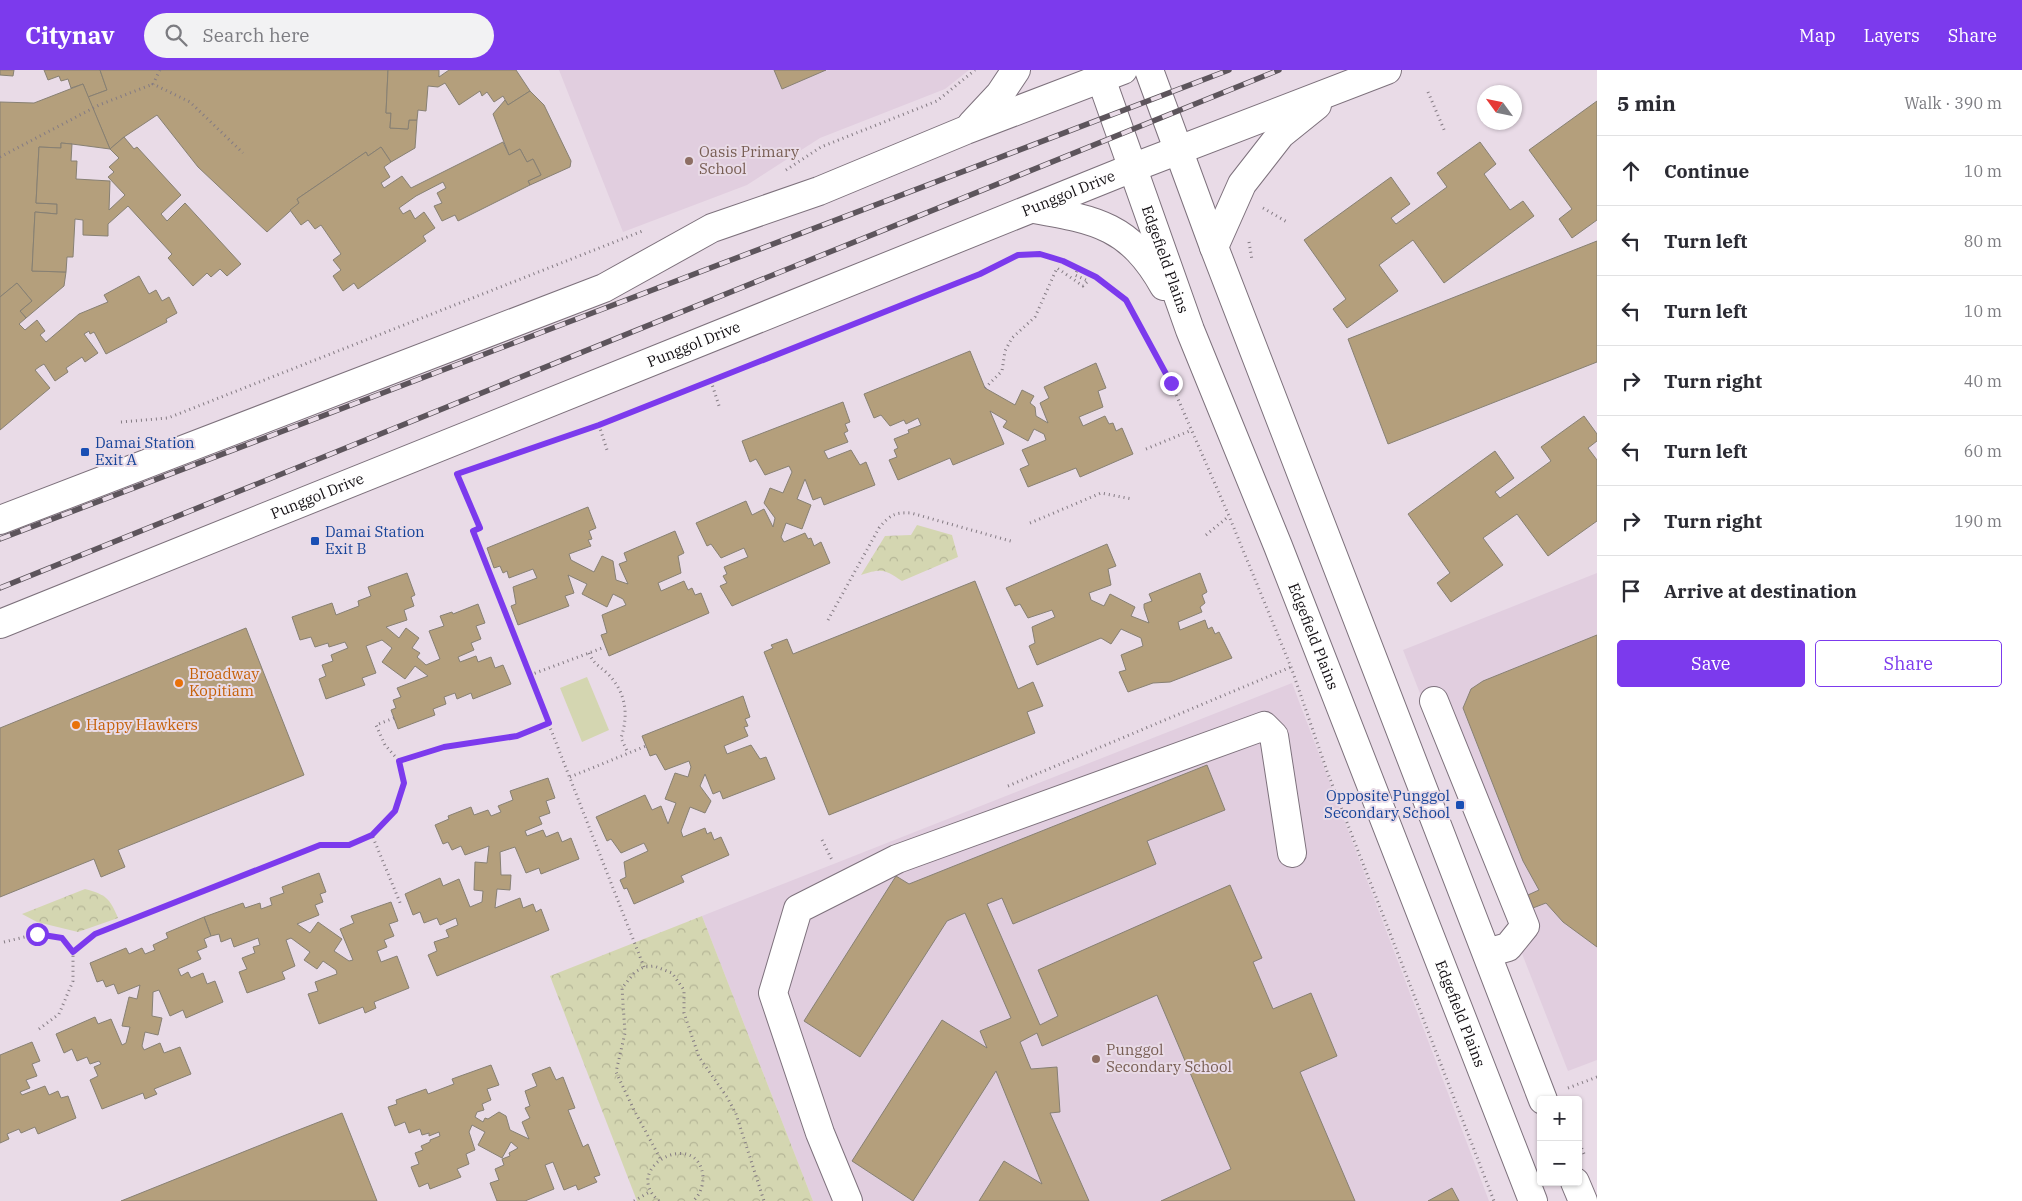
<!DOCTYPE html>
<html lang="en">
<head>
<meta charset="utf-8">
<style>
	:root { --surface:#fff; --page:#f2f2f3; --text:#2b2b33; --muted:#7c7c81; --line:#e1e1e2; --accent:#7c3aed }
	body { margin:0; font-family:"IBM Plex Serif",serif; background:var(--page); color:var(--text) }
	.controls { position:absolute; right:15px; bottom:15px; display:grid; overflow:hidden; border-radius:5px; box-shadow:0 1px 4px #0004 }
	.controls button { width:45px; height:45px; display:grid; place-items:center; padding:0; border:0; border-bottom:1px solid var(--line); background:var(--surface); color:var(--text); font:25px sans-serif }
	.compass { position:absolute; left:1477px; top:15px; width:45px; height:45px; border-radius:50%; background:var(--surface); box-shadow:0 1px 4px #0004; rotate:303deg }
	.stop { position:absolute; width:15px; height:15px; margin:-11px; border:4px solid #7c3aed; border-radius:50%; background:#fff }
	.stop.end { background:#7c3aed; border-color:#fff; box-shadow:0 1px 5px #0008 }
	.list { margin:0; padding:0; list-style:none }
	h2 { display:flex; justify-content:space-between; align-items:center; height:65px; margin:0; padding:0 20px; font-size:21px }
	h2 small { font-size:16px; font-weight:400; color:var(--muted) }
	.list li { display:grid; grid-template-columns:32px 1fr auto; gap:15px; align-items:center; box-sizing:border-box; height:70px; padding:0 20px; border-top:1px solid var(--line) }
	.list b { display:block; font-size:19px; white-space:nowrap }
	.list em { font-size:16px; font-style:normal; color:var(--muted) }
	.actions { display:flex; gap:10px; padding:15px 20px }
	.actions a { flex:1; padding:11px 0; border:1px solid var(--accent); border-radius:5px; text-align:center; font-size:18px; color:var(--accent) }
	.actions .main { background:var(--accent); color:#fff }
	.icon { flex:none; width:28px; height:28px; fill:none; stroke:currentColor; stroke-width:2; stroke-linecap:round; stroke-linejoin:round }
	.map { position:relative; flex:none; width:1597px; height:1131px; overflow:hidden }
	header { display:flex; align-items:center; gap:30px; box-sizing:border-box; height:70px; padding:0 25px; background:var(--accent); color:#fff }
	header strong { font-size:24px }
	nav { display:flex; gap:28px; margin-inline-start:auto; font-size:18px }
	.search { width:350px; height:45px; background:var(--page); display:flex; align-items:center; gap:12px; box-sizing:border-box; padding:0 18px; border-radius:28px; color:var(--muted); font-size:19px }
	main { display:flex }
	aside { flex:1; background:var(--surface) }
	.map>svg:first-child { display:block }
</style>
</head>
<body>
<header>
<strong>Citynav</strong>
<div class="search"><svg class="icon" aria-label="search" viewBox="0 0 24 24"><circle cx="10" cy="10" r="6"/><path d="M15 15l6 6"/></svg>Search here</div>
<nav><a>Map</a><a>Layers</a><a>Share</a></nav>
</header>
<main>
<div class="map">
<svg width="1597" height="1131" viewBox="0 0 1597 1131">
	<defs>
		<pattern id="park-crowns" width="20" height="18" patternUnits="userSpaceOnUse" patternTransform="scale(1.25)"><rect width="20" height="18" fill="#d4d6b1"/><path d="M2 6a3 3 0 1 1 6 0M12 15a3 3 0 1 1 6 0" fill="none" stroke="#b5b697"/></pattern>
	</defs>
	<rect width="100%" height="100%" fill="#e9dbe7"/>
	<!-- built -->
	<g fill="#e1cedf">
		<polygon points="559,0 969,0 945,19 820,68 747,115 623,162"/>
		<polygon points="1597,503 1597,990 1568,1001 1403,580"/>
		<polygon points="1292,613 1489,1131 813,1131 702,846"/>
	</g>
	<!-- park -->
	<g fill="url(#park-crowns)">
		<path d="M 917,455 L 952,465 L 958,487 L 902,511 C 885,499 881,498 861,505 L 885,466 L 911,465 Z"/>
		<path d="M 85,819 C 106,825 109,827 118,848 L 78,862 L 37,852 L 22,844 Z"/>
		<polygon points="702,846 813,1131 637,1131 550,906"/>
	</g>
	<!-- pitch -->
	<polygon fill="#d4d6b1" points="587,607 609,660 582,672 560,618"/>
	<!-- building -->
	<g fill="#b49f7c" stroke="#878073">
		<polygon points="0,0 14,0 13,6 0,5"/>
		<polygon points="44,0 100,0 107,20 88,27 83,14 71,18 68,9 61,11 59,6 48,10"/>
		<polygon points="100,0 388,0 386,43 391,43 390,58 408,59 409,50 417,50 415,78 391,92 381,77 368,86 366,82 297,129 299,133 267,162 198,97 157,45 124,67 110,79 88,27 107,20"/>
		<polygon points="388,0 439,0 439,7 449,0 516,0 530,21 508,35 503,26 494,32 487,22 482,26 480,21 459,35 445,13 438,17 428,16 426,41 418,40 417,50 409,50 408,59 390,58 391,43 386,43"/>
		<polygon points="774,0 826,0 782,19"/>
		<polygon points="83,14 110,79 72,74 61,73 61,78 39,77 36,133 57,134 57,144 35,142 32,201 66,202 64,216 26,248 20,241 32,231 17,213 0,227 0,32 34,33"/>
		<polygon points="530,21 544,35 571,91 570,97 530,115 528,111 541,105 533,89 527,92 520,79 509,85 493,44 505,30 508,35"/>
		<polygon points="1597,31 1597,150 1572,168 1559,149 1572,139 1529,80"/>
		<polygon points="124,67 134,79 137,77 181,125 161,144 167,151 185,133 241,194 227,206 220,199 211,207 207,203 193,216 168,188 172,184 128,136 108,154 108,166 83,165 83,150 75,149 73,187 67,187 66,202 32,201 35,142 57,144 57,134 36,133 39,77 61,78 61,73 72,74 71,91 77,91 76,109 110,111 109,140 125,125 108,107 114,102 109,97 119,88 110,79"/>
		<polygon points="503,72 509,85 520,79 527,92 533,89 541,105 528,111 530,115 458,151 455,145 442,151 434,136 442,133 437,123 446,118 443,112 416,126 399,138 403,144 410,140 415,149 424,142 435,158 423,166 426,171 358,219 354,213 343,221 333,206 341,200 333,190 341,184 321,155 315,159 308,150 301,155 290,140 299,133 297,129 366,82 368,86 381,77 391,92 384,97 390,107 381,113 384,118 402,106 411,118"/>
		<polygon points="1480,72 1496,94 1484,104 1510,140 1523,131 1534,146 1444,213 1413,170 1379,195 1398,221 1347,258 1333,239 1346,229 1304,170 1391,107 1410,134 1391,148 1396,154 1447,117 1437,103"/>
		<polygon points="1597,171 1597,292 1388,374 1348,269"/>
		<polygon points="139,206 149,224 156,220 162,231 169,227 177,243 166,249 167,252 106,284 94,262 90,264 89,261 84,264 98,283 85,292 82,287 66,298 68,302 55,311 44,294 39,297 35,300 50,318 0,360 0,227 17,213 32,231 20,241 26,248 19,254 25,260 37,250 45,261 40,265 46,272 79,244 108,232 104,225"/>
		<polygon points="970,281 985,318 1015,335 1022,320 1034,326 1030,333 1035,337 1036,346 1048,353 1040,333 1049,328 1044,317 1096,293 1106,318 1098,321 1103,337 1079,347 1083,356 1105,346 1109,354 1113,353 1116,361 1122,358 1133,384 1080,407 1076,398 1028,417 1020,399 1029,395 1022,380 1046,370 1044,364 1034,359 1028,371 1003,357 1007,351 990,341 1004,374 953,395 950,388 898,410 889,390 897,387 894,380 898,378 894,369 909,363 908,360 921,355 918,348 906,354 904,350 890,356 881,345 874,348 864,324"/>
		<polygon points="843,332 850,352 845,354 848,361 844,363 848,372 824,381 828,389 851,380 860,395 866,392 875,415 824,435 821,427 813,430 805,409 797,429 811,435 802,459 786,453 781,467 784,472 805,463 808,469 811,468 814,476 821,472 830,493 732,536 720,516 727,513 723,506 727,504 724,497 748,487 744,478 721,488 711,474 707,476 696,453 746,431 752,445 764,439 773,457 775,448 764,433 770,418 783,423 792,402 789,396 765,405 756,389 750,392 742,371"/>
		<polygon points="1584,346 1597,364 1597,371 1588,378 1597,390 1597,451 1548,486 1517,444 1483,468 1503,495 1451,532 1437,513 1450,503 1408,444 1495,381 1514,408 1495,422 1500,428 1551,391 1541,377"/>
		<polygon points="588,437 596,458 589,461 592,469 588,470 591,476 569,484 571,490 594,502 602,486 613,491 616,510 628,514 619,494 627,491 624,483 675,461 684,483 678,486 681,503 658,513 661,521 684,511 688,520 692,518 695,525 701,523 709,543 609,586 601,565 607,563 602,545 626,535 623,529 613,524 607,537 582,524 587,514 568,505 574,523 565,526 569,536 518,555 511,536 516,534 513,517 537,508 533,499 509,508 507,501 503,503 500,496 494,498 487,478"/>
		<polygon points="1107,474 1116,496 1108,499 1111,515 1089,523 1091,530 1104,536 1110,524 1135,537 1131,546 1149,553 1144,538 1144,534 1152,531 1149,524 1200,503 1207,522 1202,525 1205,533 1200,537 1202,542 1178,552 1180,560 1205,550 1208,559 1212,557 1215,564 1219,562 1232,588 1170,612 1153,613 1128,622 1119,602 1126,600 1121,585 1143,576 1141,568 1121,559 1111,574 1101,568 1037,595 1029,576 1035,573 1032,557 1055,547 1052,540 1028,548 1020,534 1015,536 1006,518"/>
		<polygon points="407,503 415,525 411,527 414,536 404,540 407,550 386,557 399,568 406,558 419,568 412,578 420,583 417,587 426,595 440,589 429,561 444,556 440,546 452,542 453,544 478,534 485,553 476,556 481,569 471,573 474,580 458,587 460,592 476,586 478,592 491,587 495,598 503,595 511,614 473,629 471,623 457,629 455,623 444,627 446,634 433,639 435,645 398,659 391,640 396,638 393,630 401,627 397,618 428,606 415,596 405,609 382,592 392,578 382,570 366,576 376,603 362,608 365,615 326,629 319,609 326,606 322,595 333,591 331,585 348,578 345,572 329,577 328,573 315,577 311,567 300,570 292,547 332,533 336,545 359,536 358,531 371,526 368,517"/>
		<polygon points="975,511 1018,619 1033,612 1043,636 1027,642 1035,663 829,745 764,582 773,578 771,575 787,569 793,584"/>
		<polygon points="246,558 304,705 118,780 125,797 101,807 94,789 0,827 0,658"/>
		<polygon points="1597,565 1597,877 1563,852 1546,833 1525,841 1519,829 1539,820 1523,791 1463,638 1471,619 1483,611"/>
		<polygon points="743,626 750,647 745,649 748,656 744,657 748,666 724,676 727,684 751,675 760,689 766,687 775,709 723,729 720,721 713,724 705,704 700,716 711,731 705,743 690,737 681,761 683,767 705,758 707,764 711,762 714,770 721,767 729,785 681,806 684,812 634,834 627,818 624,819 620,810 626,807 624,792 648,781 644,773 621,783 611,769 607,771 596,747 645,725 652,740 661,736 668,754 676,733 665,729 675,703 688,707 691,697 689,691 665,700 656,684 650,686 642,666"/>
		<polygon points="1207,695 1225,740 1147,771 1156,794 1013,854 1002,828 987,834 1040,955 1058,946 1038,900 1230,815 1262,888 1253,892 1273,939 1311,923 1337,986 1300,1002 1355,1131 1161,1131 1231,1099 1157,925 1042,976 1037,963 1020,972 1031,999 1057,997 1060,1042 1050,1043 1089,1131 979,1131 1004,1091 1042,1114 996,1001 913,1131 852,1091 942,950 987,978 980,961 1011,948 965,843 947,851 860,987 804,951 896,806 909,814"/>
		<polygon points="548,708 555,728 546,731 550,743 539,747 542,754 525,761 527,766 543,760 546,767 558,762 562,772 571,768 579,789 541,804 539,798 526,803 515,777 500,782 501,805 511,805 510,820 497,819 495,838 520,828 523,838 533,834 536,842 541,839 549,860 437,906 428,885 437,881 434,872 449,867 446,860 458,855 456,848 440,855 437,848 424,853 420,842 413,845 405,824 440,808 443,816 459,809 470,837 482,832 483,821 474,820 475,792 487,793 489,776 465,785 461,776 452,780 448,772 443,774 435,755 449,749 448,746 471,737 474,745 488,740 491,746 501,742 498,736 513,730 510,721"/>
		<polygon points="319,803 326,822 320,824 323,832 315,835 319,845 297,854 310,863 318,852 342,869 334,881 349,891 353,890 340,859 354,853 351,846 391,832 398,851 389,854 394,866 384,870 387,877 377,881 381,892 397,886 409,918 374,932 376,938 365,943 363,937 319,954 308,924 318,921 315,912 337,904 336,900 323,891 317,899 304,890 310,882 291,868 286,870 295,896 282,902 285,909 247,923 239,902 247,899 242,888 255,883 253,877 260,875 258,868 234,877 231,868 221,872 219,864 211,866 204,847 243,833 245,838 260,833 261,839 272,835 270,828 284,823 282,817"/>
		<polygon points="204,847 211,866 204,869 207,877 197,881 201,889 178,899 181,906 188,902 191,908 203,903 207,914 215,911 223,932 186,948 183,940 170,946 159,920 153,922 152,946 162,948 158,965 145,962 142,976 144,980 160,973 164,983 180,977 191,1004 154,1019 157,1024 145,1029 143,1023 102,1039 90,1010 98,1006 94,997 101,994 99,991 90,994 87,987 77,991 72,979 64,983 56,964 95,947 98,954 111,949 122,975 126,973 130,957 122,956 129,927 137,929 140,915 118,924 114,914 106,917 103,910 97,912 90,893 126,878 129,884 142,878 145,884 155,880 153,875 168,868 166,863"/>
		<polygon points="32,972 40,991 32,994 37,1006 26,1010 30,1018 20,1022 22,1025 45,1016 49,1025 58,1021 61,1028 68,1026 76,1048 38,1064 35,1057 21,1063 19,1059 7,1064 9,1069 0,1073 0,985"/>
		<polygon points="491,995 499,1015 487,1019 491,1030 482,1034 484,1040 477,1042 475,1047 483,1052 485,1048 488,1049 499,1042 506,1046 510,1060 529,1069 522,1052 530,1048 525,1038 530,1036 525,1021 537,1016 532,1004 550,997 556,1010 563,1007 575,1038 568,1040 583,1077 588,1074 600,1105 594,1107 597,1112 578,1120 576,1115 564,1120 553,1092 545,1095 554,1119 525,1131 497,1131 490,1113 499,1110 495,1099 504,1095 502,1089 510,1086 509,1083 518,1078 511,1072 502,1088 478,1075 485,1062 472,1055 469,1062 475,1080 466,1084 469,1094 457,1099 461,1107 430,1119 428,1113 419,1117 411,1097 419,1094 415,1083 423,1080 421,1076 430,1072 430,1070 440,1066 439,1062 429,1066 429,1063 422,1065 420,1059 409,1063 405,1052 395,1056 388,1037 397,1034 396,1030 426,1019 428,1024 454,1014 452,1009"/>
		<polygon points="342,1043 377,1131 121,1131 283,1066"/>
		<polygon points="1452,1118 1459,1131 1428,1131"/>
	</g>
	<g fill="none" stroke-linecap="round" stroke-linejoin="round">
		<defs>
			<g id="minor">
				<path id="s1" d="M 1098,0 L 1190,260 L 1278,476 L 1533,1131"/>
				<polyline points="1149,0 1214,177 1543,1030"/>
				<polyline points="972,54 1000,24 1016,0"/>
				<path d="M 1034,139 C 1097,150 1130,156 1164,216"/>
				<polyline points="1214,177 1242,114 1281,64 1317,35"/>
				<polyline points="0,450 604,218 712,158 819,121 966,60 1123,0"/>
				<path id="s2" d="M 0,554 L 1132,98 L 1387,0"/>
				<polyline points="1434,631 1525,856 1508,877 1487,883"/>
				<polyline points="1575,1112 1583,1131"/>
				<polyline points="848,1131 820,1063 773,923 798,839 897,789 1264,656 1274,666 1292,783"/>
			</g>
		</defs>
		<!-- minor casing -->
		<use href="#minor" stroke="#7d717c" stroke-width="30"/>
		<!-- path -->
		<g stroke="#847b83" stroke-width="3" stroke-dasharray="1 4" stroke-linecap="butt">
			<polyline points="160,0 153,14 190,32 243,83"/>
			<polyline points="1428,22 1445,62"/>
			<polyline points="0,87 99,35 153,14"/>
			<polyline points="786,100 821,77 937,31 975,0"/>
			<polyline points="1263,138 1287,152"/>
			<polyline points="1249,172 1252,190"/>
			<polyline points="711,311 720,339"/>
			<polyline points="985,318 1002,301 1005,281 1012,268 1035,247 1057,198 1083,216 1088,211 1075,205 1078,198"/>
			<polyline points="121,352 168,348 645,160"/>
			<polyline points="599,355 607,380"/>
			<polyline points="1146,379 1192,360"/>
			<polyline points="1030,453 1101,423 1132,429"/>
			<polyline points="1206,465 1229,446"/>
			<path d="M 828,550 L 879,458 C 890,445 895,442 911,443 L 1014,472"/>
			<path d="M 589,583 C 593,593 599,596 607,603 C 626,622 629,644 621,668 L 628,683"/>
			<polyline points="530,605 605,577"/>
			<polyline points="394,648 376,655 385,675 399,691 404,713 395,741 372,765 401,835"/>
			<polyline points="399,691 444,677 517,666 549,653"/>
			<polyline points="570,707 646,676"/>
			<polyline points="1008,716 1291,597"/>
			<polyline points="822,770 832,790"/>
			<polyline points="4,872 37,864 62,868 73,882"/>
			<polyline points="644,897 473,461 480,458 457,405 599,355 980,203 1018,185 1040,183 1063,191 1096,207 1126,230 1171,313 1229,446 1291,597 1327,701 1494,1131"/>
			<polyline points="39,959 59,944 73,911 73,882 95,864 320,775 349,775 372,765"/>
			<polyline points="1568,1018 1597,1007"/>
			<polyline points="1578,1069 1584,1084"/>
			<polyline points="660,1088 634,1040 616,1002 625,963 622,918 635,902 644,897 654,896 672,903 684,920 684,943 699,987 727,1027 736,1044 764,1131"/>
			<polyline points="634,1131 651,1121"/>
			<path d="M 659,1131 C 619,1097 699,1057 703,1107 C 703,1116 700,1125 693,1131"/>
		</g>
		<!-- minor -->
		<use href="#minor" stroke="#fff" stroke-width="28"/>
		<defs>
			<g id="rail">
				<polyline points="0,469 1229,0"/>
				<polyline points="0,518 1279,0"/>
			</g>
		</defs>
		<!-- rail casing -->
		<use href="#rail" stroke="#5d555c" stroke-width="5.5"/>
		<!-- rail -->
		<use href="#rail" stroke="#e9dbe7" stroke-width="4" stroke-dasharray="11" stroke-linecap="butt"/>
	</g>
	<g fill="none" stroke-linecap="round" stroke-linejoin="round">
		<!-- route -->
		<polyline stroke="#7c3aed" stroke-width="6" points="37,864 62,868 73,882 95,864 320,775 349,775 372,765 395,741 404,713 399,691 444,677 517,666 549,653 473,461 480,458 457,404 599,355 980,204 1018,185 1040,184 1063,191 1096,207 1126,230 1171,313"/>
	</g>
	<!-- markers -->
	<g fill="#8d6e63" stroke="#e9dbe7" stroke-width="2">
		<circle cx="689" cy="91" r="5"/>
		<circle cx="1096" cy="989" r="5"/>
	</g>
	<g fill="#1a4fb4" stroke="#e9dbe7" stroke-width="2">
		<rect x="80" y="377" width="10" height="10" rx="2.5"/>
		<rect x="310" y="466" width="10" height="10" rx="2.5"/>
		<rect x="1455" y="730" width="10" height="10" rx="2.5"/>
	</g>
	<g fill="#e8710a" stroke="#e9dbe7" stroke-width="2">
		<circle cx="179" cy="613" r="5"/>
		<circle cx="76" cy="655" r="5"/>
	</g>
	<g text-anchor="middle" stroke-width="4" stroke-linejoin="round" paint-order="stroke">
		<!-- education labels -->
		<g font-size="15" fill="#785e54" stroke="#e9dbe7" text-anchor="start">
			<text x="699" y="87">Oasis Primary<tspan x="699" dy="17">School</tspan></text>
			<text x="1106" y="985">Punggol<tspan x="1106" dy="17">Secondary School</tspan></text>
		</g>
		<!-- street labels -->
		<g font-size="15" fill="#130f13" stroke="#e9dbe7">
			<text dy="5" stroke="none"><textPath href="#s2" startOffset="1152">Punggol Drive</textPath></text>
			<text dy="5" stroke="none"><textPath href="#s1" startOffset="201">Edgefield Plains</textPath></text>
			<text dy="5" stroke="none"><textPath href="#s2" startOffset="748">Punggol Drive</textPath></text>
			<text dy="5" stroke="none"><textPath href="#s2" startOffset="342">Punggol Drive</textPath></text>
			<text dy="5" stroke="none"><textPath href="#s1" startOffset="606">Edgefield Plains</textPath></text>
			<text dy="5" stroke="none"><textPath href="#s1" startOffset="1011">Edgefield Plains</textPath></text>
		</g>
		<!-- transit labels -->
		<g font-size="15" fill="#164399" stroke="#e9dbe7" text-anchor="start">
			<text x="95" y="378">Damai Station<tspan x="95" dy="17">Exit A</tspan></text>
			<text x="325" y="467">Damai Station<tspan x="325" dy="17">Exit B</tspan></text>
			<text x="1450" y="731" text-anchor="end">Opposite Punggol<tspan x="1450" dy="17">Secondary School</tspan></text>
		</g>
		<!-- food labels -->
		<g font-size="15" fill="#c56008" stroke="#e9dbe7" text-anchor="start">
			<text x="189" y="609">Broadway<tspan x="189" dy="17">Kopitiam</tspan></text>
			<text x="86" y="660">Happy Hawkers</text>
		</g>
	</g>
</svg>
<div class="controls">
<button>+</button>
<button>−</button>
</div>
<svg class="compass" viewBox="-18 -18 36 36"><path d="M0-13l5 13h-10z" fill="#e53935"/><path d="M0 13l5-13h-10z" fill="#7c7c81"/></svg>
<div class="stop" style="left:37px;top:864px"></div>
<div class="stop end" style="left:1171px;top:313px"></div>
</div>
<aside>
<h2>5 min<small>Walk · 390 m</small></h2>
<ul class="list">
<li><svg class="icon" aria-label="ahead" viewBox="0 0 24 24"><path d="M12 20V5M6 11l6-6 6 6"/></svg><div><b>Continue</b></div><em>10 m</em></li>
<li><svg class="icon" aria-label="left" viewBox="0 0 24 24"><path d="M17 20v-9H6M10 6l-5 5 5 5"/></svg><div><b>Turn left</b></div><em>80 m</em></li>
<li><svg class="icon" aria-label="left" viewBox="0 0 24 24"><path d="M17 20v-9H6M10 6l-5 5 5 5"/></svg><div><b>Turn left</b></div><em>10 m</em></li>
<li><svg class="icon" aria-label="right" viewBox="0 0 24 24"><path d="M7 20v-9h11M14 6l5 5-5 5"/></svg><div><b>Turn right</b></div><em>40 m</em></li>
<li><svg class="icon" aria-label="left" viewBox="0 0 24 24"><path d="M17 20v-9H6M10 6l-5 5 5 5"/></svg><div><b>Turn left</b></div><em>60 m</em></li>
<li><svg class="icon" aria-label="right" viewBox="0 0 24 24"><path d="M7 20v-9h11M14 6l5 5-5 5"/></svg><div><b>Turn right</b></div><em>190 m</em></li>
<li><svg class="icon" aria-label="arrive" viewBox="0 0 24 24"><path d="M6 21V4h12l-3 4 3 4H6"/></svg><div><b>Arrive at destination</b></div></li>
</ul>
<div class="actions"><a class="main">Save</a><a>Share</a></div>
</aside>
</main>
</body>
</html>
